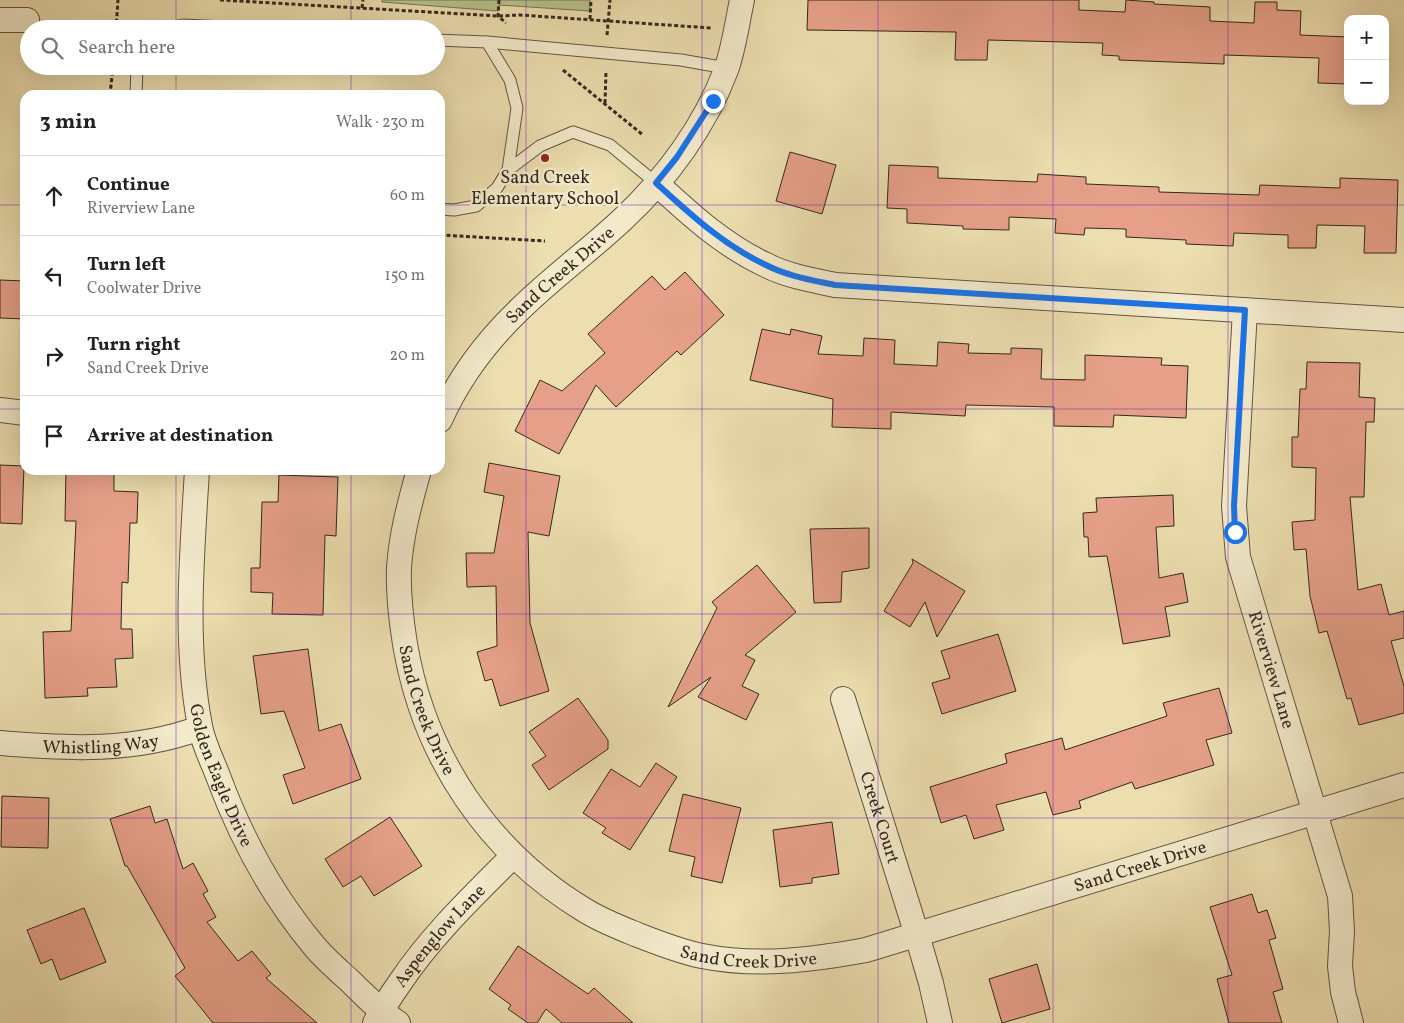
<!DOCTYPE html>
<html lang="en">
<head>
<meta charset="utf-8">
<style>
	:root { --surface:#fff; --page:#f2f2f2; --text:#222; --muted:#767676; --line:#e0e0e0 }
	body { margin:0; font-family:Vollkorn,serif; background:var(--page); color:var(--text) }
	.controls { position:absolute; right:15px; top:15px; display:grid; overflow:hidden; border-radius:10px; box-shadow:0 5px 20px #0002 }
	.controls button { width:45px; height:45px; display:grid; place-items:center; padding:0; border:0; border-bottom:1px solid var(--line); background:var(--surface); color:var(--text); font:25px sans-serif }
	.stop { position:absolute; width:15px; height:15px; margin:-11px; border:4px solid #1a73e8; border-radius:50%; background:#fff }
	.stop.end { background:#1a73e8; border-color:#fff; box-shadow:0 1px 5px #0008 }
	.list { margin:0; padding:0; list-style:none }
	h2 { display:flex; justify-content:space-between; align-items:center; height:65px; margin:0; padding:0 20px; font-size:21px }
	h2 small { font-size:16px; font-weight:400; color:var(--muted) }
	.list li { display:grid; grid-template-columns:32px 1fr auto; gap:15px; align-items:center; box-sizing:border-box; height:80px; padding:0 20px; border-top:1px solid var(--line) }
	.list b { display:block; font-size:19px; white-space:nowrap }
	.list p { margin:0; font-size:16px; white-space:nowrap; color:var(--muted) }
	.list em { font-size:16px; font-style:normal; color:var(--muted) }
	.icon { flex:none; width:28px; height:28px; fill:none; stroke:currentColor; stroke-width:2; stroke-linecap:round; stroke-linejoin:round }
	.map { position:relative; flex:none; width:1404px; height:1023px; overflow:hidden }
	.search { position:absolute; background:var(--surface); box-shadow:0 5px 20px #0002; left:20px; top:20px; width:425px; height:55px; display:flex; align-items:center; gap:12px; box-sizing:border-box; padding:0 18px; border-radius:28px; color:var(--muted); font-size:19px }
	.panel { position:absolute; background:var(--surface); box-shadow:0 5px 20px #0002; left:20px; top:90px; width:425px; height:385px; border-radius:15px }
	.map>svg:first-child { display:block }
</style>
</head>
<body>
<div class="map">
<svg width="1404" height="1023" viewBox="0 0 1404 1023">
	<rect width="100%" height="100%" fill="#ecdeaf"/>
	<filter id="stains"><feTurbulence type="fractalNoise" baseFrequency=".004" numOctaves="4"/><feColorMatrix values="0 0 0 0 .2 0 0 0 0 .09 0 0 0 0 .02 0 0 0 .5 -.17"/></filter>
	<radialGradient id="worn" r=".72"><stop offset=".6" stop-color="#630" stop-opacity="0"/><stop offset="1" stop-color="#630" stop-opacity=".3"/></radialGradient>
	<!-- green -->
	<polygon fill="#b6c28c" stroke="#747654" points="382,0 590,0 590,11 499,5 498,11 382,2"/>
	<!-- building -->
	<g fill="#e6a089" stroke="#33291d">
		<polygon points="808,0 1079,0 1079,10 1125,12 1126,0 1154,2 1154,4 1210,7 1210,21 1254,23 1255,2 1277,2 1277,10 1301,11 1300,35 1348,37 1348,84 1318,83 1319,58 1224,55 1224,64 1119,60 1119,56 1102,55 1103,43 988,40 987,60 955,60 956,32 807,30"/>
		<polygon points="790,152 836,165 822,214 776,201"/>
		<polygon points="889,165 938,167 938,178 1037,182 1038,174 1086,177 1086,184 1159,187 1159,192 1259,195 1260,185 1340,188 1340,178 1398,180 1396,253 1364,253 1365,226 1317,225 1316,248 1288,248 1288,235 1234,233 1233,246 1186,244 1186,240 1126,237 1126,229 1085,228 1084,235 1055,233 1056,219 1009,217 1009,230 963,229 963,226 907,223 907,209 887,208"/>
		<polygon points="685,272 724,315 681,355 677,351 616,407 596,385 559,454 515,431 540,380 562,391 605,353 588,334 652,276 665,290"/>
		<polygon points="0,280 25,281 25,319 0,318"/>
		<polygon points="762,329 790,335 791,329 822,336 818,354 863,356 864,338 895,340 894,364 937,366 938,342 969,344 968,353 1011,354 1011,348 1042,349 1041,379 1085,380 1085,355 1162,358 1161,365 1188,366 1186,418 1114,415 1113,427 1054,426 1054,407 966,405 965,416 891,412 891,429 832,427 833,399 750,380"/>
		<polygon points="1307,362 1360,363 1359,397 1375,398 1374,422 1366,422 1364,497 1350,497 1358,590 1381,584 1389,615 1404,611 1404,638 1391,641 1404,686 1404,713 1359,725 1351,698 1347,699 1327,631 1319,633 1310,596 1306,549 1294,550 1292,522 1315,520 1316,468 1292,467 1292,437 1298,437 1300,389 1306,389"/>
		<polygon points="489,463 560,476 549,536 528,532 530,623 549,691 500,706 492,679 485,681 477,652 497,646 496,586 467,587 466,553 494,553 504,496 484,492"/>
		<polygon points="0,465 24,466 22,524 0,523"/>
		<polygon points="66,470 114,470 114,491 138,492 137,523 130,523 128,583 122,582 121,629 132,629 133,658 115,659 117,687 87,688 88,696 45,698 43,632 71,631 76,521 65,521"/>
		<polygon points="279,475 338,477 336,536 325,535 323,615 272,614 273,593 251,592 251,568 260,568 262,502 278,502"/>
		<polygon points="1173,495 1174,526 1156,527 1159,578 1183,573 1188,602 1165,607 1170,636 1123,644 1107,556 1089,557 1088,537 1084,537 1083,513 1097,512 1096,498"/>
		<polygon points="869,528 869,568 842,572 841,602 814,603 810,529"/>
		<polygon points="912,559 965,591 937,637 925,602 910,627 884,611 913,563"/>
		<polygon points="757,565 796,612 745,655 755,660 742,686 759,694 746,720 698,697 711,677 668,707 717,608 712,602"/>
		<polygon points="998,634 1016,691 942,714 932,683 950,678 941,651"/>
		<polygon points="308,649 319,731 341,724 361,779 293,804 283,775 305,768 284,711 261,714 253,656"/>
		<polygon points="1219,688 1232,733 1206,740 1214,765 1135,789 1132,782 1079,801 1081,808 1053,815 1046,792 996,805 1004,830 974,839 966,815 941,823 930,787 1007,763 1005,754 1062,738 1065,750 1167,716 1163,703"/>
		<polygon points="578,698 608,740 608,749 549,790 532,765 546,756 529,732"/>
		<polygon points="656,763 677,777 630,850 602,833 606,828 583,813 611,769 640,787"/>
		<polygon points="683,794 741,808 722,883 691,876 695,857 669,851"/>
		<polygon points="2,796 49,798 48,848 1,847"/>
		<polygon points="150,806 155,823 167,819 183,869 193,863 208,891 203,894 216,917 207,922 238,961 252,951 271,974 266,978 317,1023 213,1023 175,976 185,968 127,866 125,866 110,819"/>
		<polygon points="390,817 422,866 374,896 361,876 343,887 325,859"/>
		<polygon points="832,822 839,874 812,878 812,883 780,887 773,830"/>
		<polygon points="1252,894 1258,913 1267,910 1276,938 1269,940 1283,989 1273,992 1282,1023 1229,1023 1217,979 1232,975 1210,907"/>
		<polygon points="84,908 106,962 60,980 52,959 41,964 27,930"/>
		<polygon points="518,946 588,994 594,988 633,1023 562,1023 546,1009 537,1023 528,1023 508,1009 511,1005 489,989"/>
		<polygon points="1037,964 1050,1009 1002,1023 989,979"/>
	</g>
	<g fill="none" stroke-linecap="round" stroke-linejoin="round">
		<defs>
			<g id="lane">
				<polyline points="163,29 183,25 267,29"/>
				<polyline points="436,40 487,42 510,80 517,108 508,170"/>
				<polyline points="487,42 681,60 726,68"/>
				<polyline points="136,95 137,66"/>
				<polyline points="440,209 454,210 476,206 497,188 508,170 540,146 573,132 610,145 656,183"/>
			</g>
			<g id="street">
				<polyline points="0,20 27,20"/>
				<path d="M 656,183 C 690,214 723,245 766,265 C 787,276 812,280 835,285 L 1404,320"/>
				<path id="s1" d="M 1245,310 L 1234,506 L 1238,557 L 1340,896 L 1342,931 L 1340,966 L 1343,992 L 1351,1023"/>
				<polyline points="0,410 25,413"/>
				<path id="s2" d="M 440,420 C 458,380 486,342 517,312 C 550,279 589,251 623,219 C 666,179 705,126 726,70 C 734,48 737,23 742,0"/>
				<path id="s3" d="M 197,470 C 192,555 184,642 200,726 C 203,743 212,760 218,776 C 241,838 272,896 315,947 C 325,959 338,970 350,981 C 365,996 380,1011 398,1023"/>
				<path id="s4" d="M 419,470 C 410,502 401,535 399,568 C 398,594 401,619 405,644 C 424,757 488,852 586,911 C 601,920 618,927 633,933 C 656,942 678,951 702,956 C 757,967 812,960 866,950 L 1404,785"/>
				<path id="s5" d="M 843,699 L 917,935 L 931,983 L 940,1023"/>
				<path id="s6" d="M 0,743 C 69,749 134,752 200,728"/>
				<path id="s7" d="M 375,1023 C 382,1009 390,997 399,984 C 431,936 472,897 513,856"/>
			</g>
		</defs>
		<!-- lane casing -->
		<use href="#lane" stroke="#615642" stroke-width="13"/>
		<!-- street casing -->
		<use href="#street" stroke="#615642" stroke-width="26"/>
		<!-- path -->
		<g stroke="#33291d" stroke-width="3" stroke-dasharray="4 2.5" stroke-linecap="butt">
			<polyline points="220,0 498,16 520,15 711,28"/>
			<polyline points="499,0 498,16 506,23"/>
			<polyline points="362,8 363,0"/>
			<polyline points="590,19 591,0"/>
			<polyline points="116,29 118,0"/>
			<polyline points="607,35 610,0"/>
			<polyline points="563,70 643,135"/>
			<polyline points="110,95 113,66"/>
			<polyline points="605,103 606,72"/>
			<polyline points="440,235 545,241"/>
		</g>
		<!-- lane -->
		<use href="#lane" stroke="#f3eacb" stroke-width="11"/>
		<!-- street -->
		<use href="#street" stroke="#f3eacb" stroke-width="24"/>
	</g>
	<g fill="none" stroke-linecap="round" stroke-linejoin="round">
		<!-- route -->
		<path stroke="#1a73e8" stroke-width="6" d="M 713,101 L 677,157 L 656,183 C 690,214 723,245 766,265 C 787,276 812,280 835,285 L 1245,310 L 1234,506 L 1235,532"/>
	</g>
	<!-- grid -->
	<path fill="none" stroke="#7b2cbf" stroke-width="1" stroke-opacity="0.55" d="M 176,0 L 176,29M 351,0 L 351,29M 526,0 L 526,1023M 702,0 L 702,1023M 878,0 L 878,1023M 1053,0 L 1053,1023M 1228,0 L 1228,1023M 176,66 L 176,95M 351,66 L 351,95M 0,205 L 25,205M 440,205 L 1404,205M 0,409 L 25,409M 440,409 L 1404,409M 176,470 L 176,1023M 351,470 L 351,1023M 0,614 L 1404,614M 0,818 L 1404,818"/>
	<!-- markers -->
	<circle fill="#8f2418" stroke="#f3eacb" stroke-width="2" cx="545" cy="158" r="5"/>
	<g text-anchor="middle" stroke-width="5" stroke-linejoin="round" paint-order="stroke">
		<!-- poi labels -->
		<g font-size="18" fill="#33291d" stroke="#f3eacb">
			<text x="545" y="183">Sand Creek<tspan x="545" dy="21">Elementary School</tspan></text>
		</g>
		<!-- street labels -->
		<g font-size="18" fill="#33291d" stroke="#f3eacb">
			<text dy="6" stroke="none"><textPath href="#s2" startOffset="190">Sand Creek Drive</textPath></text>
			<text dy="6" stroke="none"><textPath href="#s1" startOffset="365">Riverview Lane</textPath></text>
			<text dy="6" stroke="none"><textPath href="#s4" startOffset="246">Sand Creek Drive</textPath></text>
			<text dy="6" stroke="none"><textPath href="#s6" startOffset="101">Whistling Way</textPath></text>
			<text dy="6" stroke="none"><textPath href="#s3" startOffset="310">Golden Eagle Drive</textPath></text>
			<text dy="6" stroke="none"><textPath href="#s5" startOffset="124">Creek Court</textPath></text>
			<text dy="6" stroke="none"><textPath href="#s4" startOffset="1086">Sand Creek Drive</textPath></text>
			<text dy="6" stroke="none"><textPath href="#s7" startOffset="109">Aspenglow Lane</textPath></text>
			<text dy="6" stroke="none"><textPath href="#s4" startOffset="681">Sand Creek Drive</textPath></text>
		</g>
	</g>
	<rect width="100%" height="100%" filter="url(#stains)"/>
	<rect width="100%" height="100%" fill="url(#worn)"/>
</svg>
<div class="controls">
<button>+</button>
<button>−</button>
</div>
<div class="stop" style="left:1235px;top:532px"></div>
<div class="stop end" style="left:713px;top:101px"></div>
<div class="search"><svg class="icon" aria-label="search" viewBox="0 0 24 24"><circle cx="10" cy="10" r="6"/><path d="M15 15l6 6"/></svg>Search here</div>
<section class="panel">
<h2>3 min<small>Walk · 230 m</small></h2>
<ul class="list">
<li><svg class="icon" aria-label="ahead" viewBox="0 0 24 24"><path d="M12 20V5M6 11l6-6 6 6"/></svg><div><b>Continue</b><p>Riverview Lane</p></div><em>60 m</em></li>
<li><svg class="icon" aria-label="left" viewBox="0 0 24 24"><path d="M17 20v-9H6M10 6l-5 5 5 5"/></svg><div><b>Turn left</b><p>Coolwater Drive</p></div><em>150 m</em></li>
<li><svg class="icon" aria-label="right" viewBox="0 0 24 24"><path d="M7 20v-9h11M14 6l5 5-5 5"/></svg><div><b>Turn right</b><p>Sand Creek Drive</p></div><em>20 m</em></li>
<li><svg class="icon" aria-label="arrive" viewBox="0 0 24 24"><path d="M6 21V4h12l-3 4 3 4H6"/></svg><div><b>Arrive at destination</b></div></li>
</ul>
</section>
</div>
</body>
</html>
